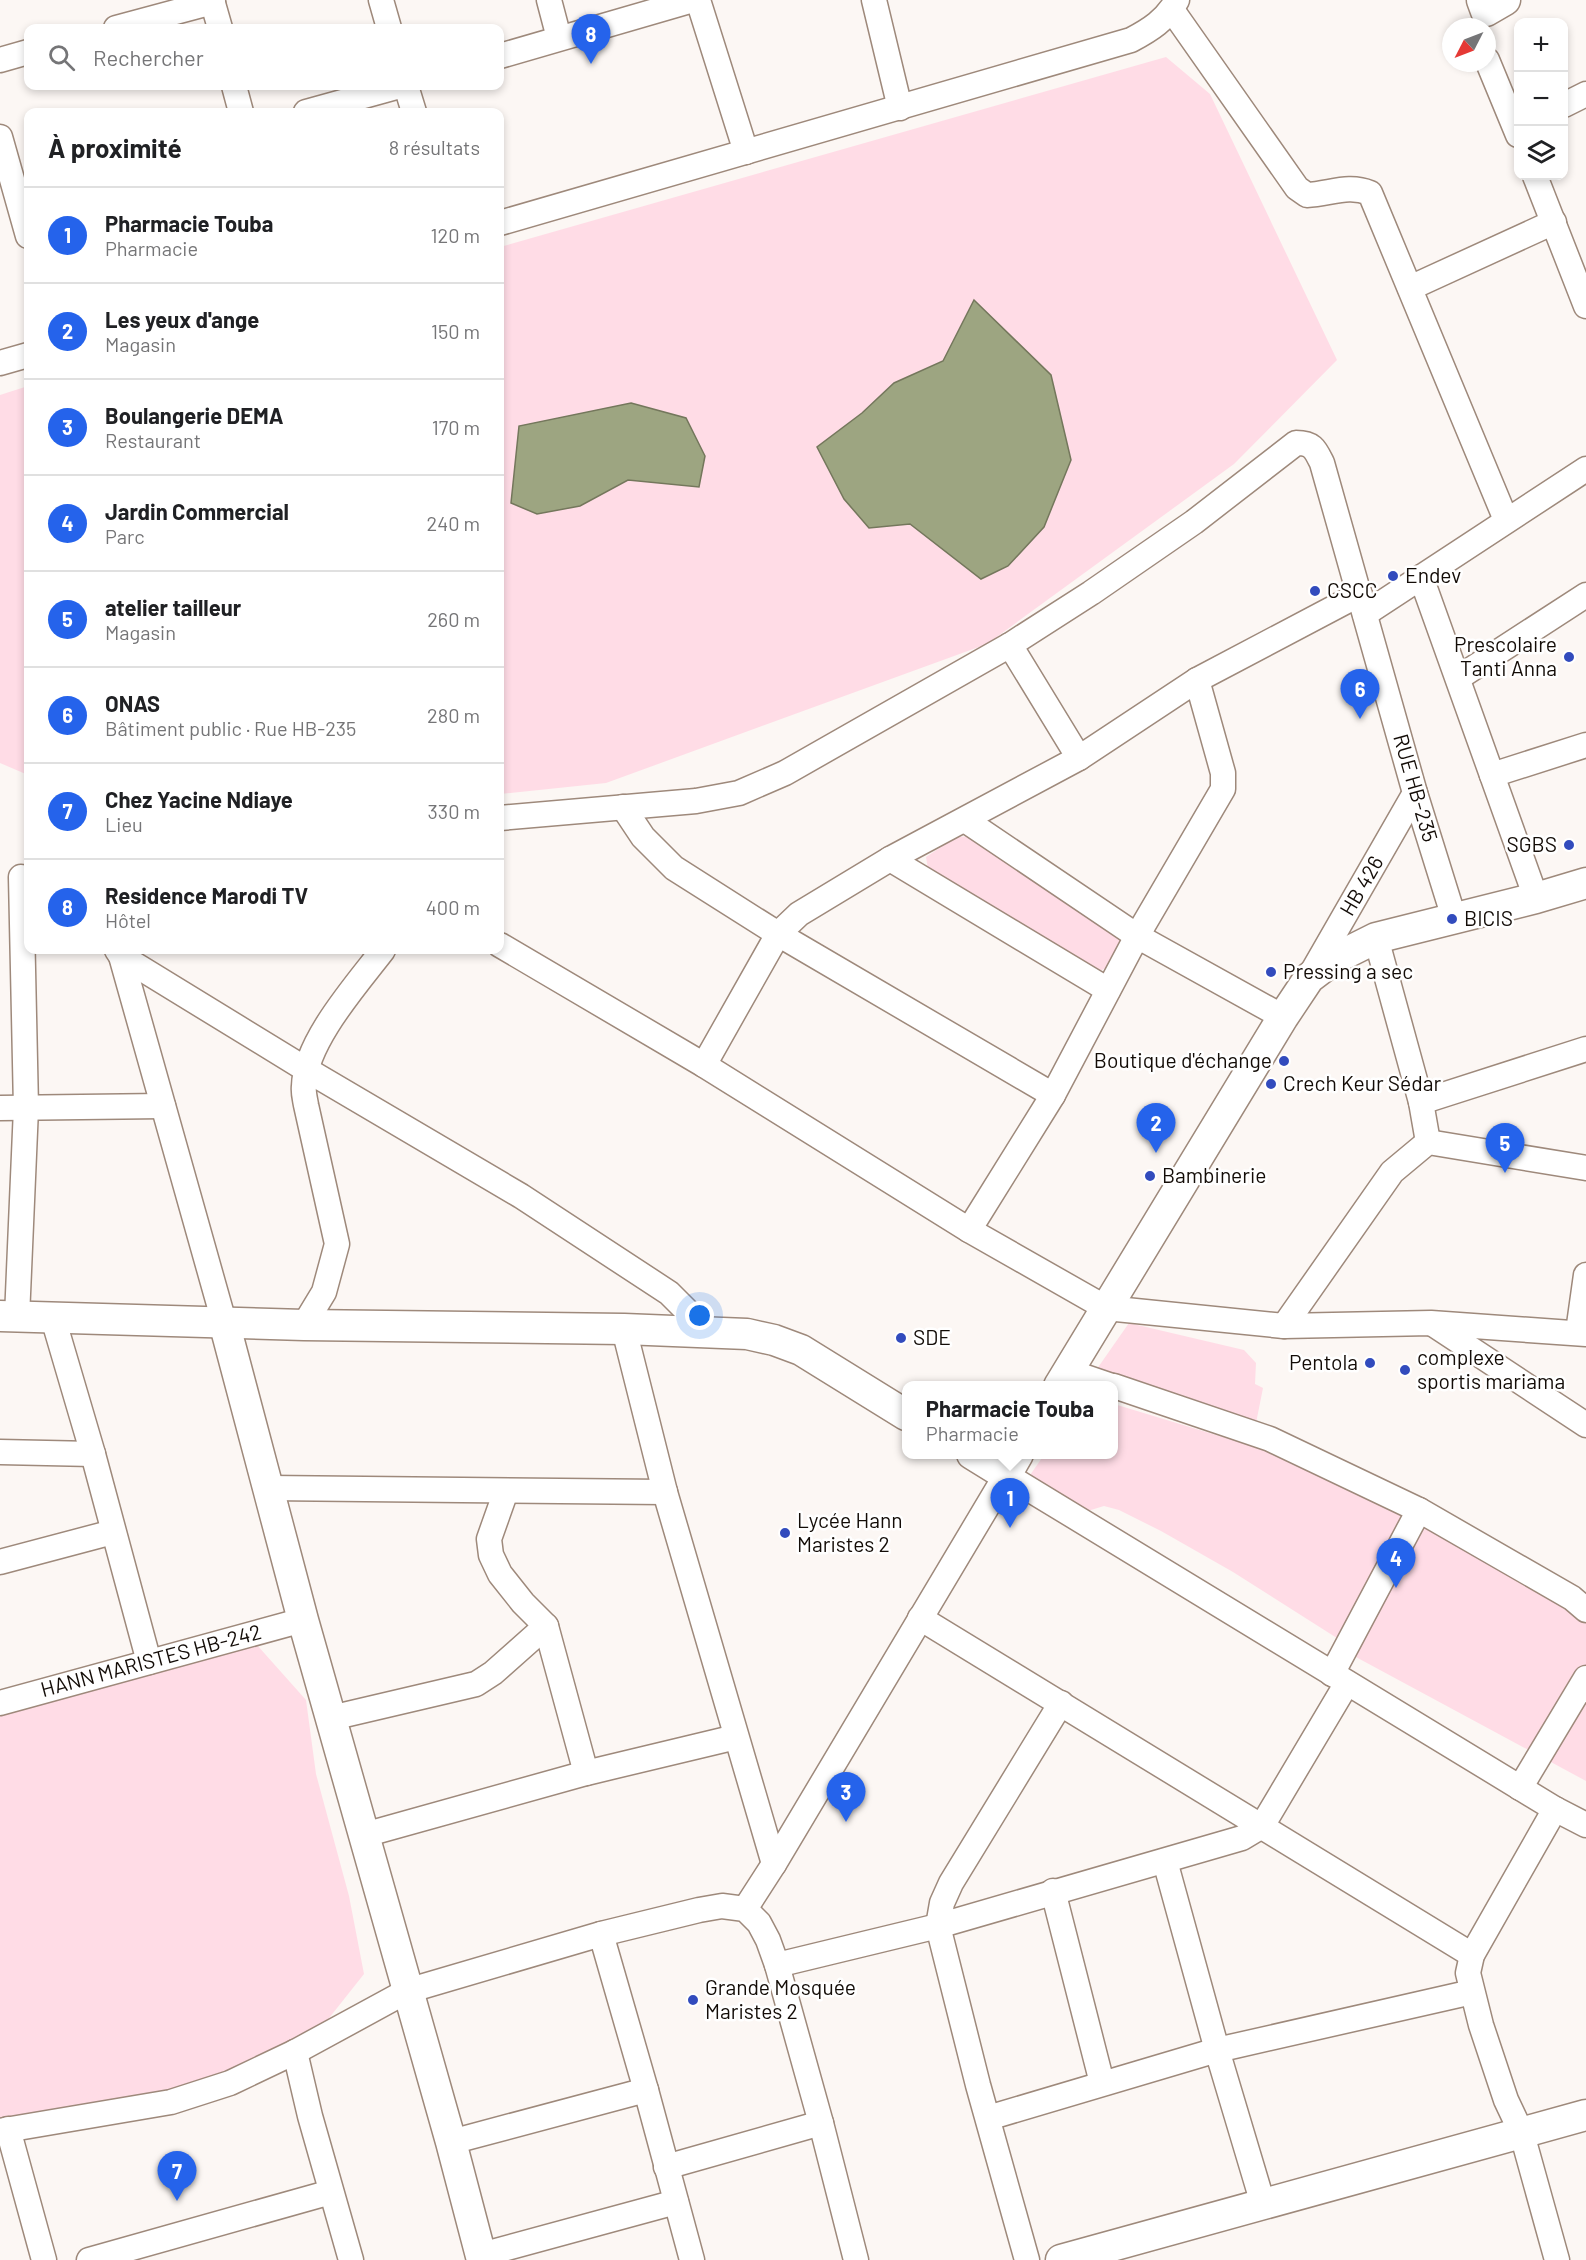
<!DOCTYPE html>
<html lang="fr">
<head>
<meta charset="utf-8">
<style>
	:root { --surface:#fff; --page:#f2f2f2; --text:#202124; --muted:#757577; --line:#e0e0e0; --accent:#2563eb }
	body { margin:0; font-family:Barlow,sans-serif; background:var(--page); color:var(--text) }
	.controls { position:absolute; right:18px; top:18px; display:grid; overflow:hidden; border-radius:12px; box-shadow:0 3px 9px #0003 }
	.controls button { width:54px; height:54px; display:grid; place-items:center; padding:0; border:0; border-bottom:2px solid var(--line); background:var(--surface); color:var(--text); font:30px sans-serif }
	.compass { position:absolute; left:1442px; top:18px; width:54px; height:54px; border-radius:50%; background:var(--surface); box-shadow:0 3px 9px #0003; rotate:228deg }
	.you { position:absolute; left:700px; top:1316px; width:21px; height:21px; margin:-15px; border:4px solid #fff; border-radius:50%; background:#1a73e8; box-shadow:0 0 0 9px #1a73e833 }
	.badge { display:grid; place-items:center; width:39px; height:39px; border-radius:50%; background:var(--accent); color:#fff; font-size:20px; font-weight:700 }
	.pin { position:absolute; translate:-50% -50px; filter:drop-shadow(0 2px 3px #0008) }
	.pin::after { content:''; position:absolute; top:32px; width:21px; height:18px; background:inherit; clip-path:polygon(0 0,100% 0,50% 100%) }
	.popup { position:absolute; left:902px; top:1381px; width:216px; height:78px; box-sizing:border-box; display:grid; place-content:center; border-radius:12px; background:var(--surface); filter:drop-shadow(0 2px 4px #0005); font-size:20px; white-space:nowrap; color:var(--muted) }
	.popup b { font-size:22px; color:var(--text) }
	.popup::after { content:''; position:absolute; left:50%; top:100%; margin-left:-12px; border:12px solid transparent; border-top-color:var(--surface) }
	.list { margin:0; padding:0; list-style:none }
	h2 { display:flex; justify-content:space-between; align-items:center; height:78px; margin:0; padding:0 24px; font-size:26px }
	h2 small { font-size:20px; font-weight:400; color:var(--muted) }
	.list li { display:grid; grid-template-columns:39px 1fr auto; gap:18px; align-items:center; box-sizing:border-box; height:96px; padding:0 24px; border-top:2px solid var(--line) }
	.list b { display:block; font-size:22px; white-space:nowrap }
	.list p { margin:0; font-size:20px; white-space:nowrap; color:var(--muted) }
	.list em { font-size:20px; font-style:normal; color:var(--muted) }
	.icon { flex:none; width:33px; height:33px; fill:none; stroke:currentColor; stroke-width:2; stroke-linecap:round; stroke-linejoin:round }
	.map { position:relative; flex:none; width:1586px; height:2260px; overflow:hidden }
	.search { position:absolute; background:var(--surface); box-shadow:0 3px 9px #0003; left:24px; top:24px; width:480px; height:66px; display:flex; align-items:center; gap:15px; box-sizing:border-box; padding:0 21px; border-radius:12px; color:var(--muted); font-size:22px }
	.panel { position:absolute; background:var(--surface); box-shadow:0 3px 9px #0003; left:24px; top:108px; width:480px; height:846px; border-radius:12px }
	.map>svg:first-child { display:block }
</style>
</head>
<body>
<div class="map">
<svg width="1586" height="2260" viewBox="0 0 1586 2260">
	<rect width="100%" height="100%" fill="#fcf7f4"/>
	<!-- green -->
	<g fill="#ffdce6" fill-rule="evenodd">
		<path d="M 1166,57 L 1210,94 L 1337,360 L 1234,464 L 987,644 L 606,783 L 500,794 L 500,247 ZM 974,300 L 1071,460 L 1044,527 L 981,579 L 910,524 L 844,499 L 818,447 L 862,413 L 894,383 L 943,361 ZM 705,456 L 699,486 L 628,480 Z"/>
		<polygon points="28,386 28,775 0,763 0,395"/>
		<polygon points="973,836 1123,938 1108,967 1096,973 928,869 926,857 956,837"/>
		<polygon points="1129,1323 1244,1350 1256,1363 1255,1384 1263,1388 1255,1428 1092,1376"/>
		<polygon points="1114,1404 1298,1460 1367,1489 1586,1618 1586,1781 1354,1656 1340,1640 1233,1572 1161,1531 1119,1510 1104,1506 1081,1513 1028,1478 1044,1455 1114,1454"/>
		<polygon points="257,1645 306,1700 316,1774 349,1896 364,1974 318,2032 221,2081 0,2125 0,1710 168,1662"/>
	</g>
	<!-- water -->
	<g fill="#9da581" stroke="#74775c" stroke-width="1.5">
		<polygon points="974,300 1051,375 1071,460 1044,527 1008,566 981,579 910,524 869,528 844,499 817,447 862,413 894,383 943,361"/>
		<polygon points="631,403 686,418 705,456 699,487 628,480 580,506 537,514 511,503 519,426"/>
	</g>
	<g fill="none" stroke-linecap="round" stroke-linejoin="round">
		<defs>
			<g id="minor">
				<polyline points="212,0 220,28"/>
				<polyline points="381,0 389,28"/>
				<polyline points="549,0 559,38"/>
				<polyline points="698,0 746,152"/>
				<polyline points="874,0 900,108"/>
				<path d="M 1172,10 L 1297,188 L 1307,195 C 1330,194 1348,184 1370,193 L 1506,520"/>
				<polyline points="116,28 213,2"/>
				<polyline points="500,56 693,0"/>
				<polyline points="0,60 28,52"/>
				<polyline points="1487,60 1518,135"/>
				<polyline points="234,86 241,112"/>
				<polyline points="406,86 414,112"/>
				<polyline points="1564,105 1586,94"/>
				<polyline points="306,112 400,86"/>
				<polyline points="0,137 28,236"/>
				<polyline points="1535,176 1586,306"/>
				<path d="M 500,223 L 1131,40 C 1150,30 1166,20 1177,0"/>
				<polyline points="1410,288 1554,222"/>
				<polyline points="0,363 28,355"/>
				<polyline points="1421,577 1536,898"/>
				<polyline points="1365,614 1586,469"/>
				<polyline points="1010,645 1079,758"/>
				<polyline points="1458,678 1586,595"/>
				<polyline points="1492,775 1586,745"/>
				<polyline points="623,807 643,837 674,868 778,934 1053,1095"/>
				<path d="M 500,818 L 696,801 L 739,793 L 785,773 L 1010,645 L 1091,593 L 1194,522 L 1296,443 C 1313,443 1315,449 1322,463 L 1415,793 L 1454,918"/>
				<polyline points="965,820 1137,936 1283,1017"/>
				<polyline points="890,859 1108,990"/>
				<polyline points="1376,938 1421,1102 1428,1142"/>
				<polyline points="500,945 704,1065 969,1230 1106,1308 1284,1326 1431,1323 1586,1334"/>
				<polyline points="117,950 121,956 224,1322"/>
				<polyline points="121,956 307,1070 521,1196 669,1293 689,1313 698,1333"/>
				<polyline points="1311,974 1415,793"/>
				<polyline points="704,1065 778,934 799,914 890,859 1079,758 1197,680 1360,594"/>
				<polyline points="1421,1102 1586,1049"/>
				<polyline points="0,1108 163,1106"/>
				<polyline points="969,1230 1053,1095 1137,936 1223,789 1223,773 1197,680"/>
				<polyline points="17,1317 26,1108 21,877"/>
				<polyline points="53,1318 93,1454 149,1662"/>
				<polyline points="1433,1324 1586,1425"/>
				<path d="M 304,1325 L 324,1292 L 337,1244 L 306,1105 C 305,1099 303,1092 304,1086 C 305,1042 357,984 383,950"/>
				<polyline points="1284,1326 1392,1172 1428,1142 1586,1168"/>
				<polyline points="624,1329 665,1492 774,1864"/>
				<polyline points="1578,1332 1586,1275"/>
				<polyline points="1068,1371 1112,1386"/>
				<polyline points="1114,1386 1270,1439 1419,1510 1572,1598 1586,1610"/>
				<polyline points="0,1452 93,1454"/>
				<polyline points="268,1488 665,1492"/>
				<polyline points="506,1491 489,1539 491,1555 500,1574 523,1603 546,1626 586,1773"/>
				<polyline points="0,1562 113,1532"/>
				<polyline points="920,1618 1472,1955"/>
				<polyline points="1332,1674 1419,1510"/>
				<polyline points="0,1703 303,1620"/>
				<polyline points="331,1718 476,1684 493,1673 546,1626"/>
				<polyline points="1520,1788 1586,1678"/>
				<polyline points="1555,1809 1472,1955 1468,1973 1481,2025 1506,2100 1522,2134 1557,2260"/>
				<polyline points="364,1835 586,1773 736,1737"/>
				<polyline points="1165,1861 1217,2050 1263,2204"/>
				<polyline points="1053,1891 1102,2083"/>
				<polyline points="745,1909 774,1864 1006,1475 1555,1809 1586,1825"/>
				<polyline points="601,1934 646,2090 692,2260"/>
				<polyline points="777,1965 938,1926 1242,1838 1262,1826 1347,1683"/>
				<polyline points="295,2052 310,2116 351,2260"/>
				<polyline points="988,2118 1217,2050 1472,1992"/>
				<polyline points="8,2129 44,2260"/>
				<polyline points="0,2131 171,2102 230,2083 295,2052 407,1991 601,1934 699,1910 722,1906 745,1909 759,1923 768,1940 777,1965 821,2123 856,2260"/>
				<polyline points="451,2142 646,2090"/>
				<polyline points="666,2167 821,2123"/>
				<polyline points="481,2255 676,2202"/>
				<polyline points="89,2260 331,2192"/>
				<polyline points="1027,2260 978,2085 938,1926 942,1903 951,1883 1061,1703"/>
			</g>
			<g id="tertiary">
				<polyline points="1482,0 1486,11 1505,0"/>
				<polyline points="0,1316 304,1325 624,1329 747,1334 774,1340 801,1350 906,1415"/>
				<polyline points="224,1322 303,1620 451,2142 482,2260"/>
				<polyline points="1059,1386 1283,1017 1309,978 1334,959 1376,938 1536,898 1586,883"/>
				<polyline points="972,1454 1006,1475 1018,1454"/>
				<polyline points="1061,2260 1586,2115"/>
			</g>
		</defs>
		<!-- minor casing -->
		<use href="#minor" stroke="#9e897b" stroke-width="27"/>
		<!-- tertiary casing -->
		<use href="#tertiary" stroke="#9e897b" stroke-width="33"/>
		<!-- minor -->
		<use href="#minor" stroke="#fff" stroke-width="24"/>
		<!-- tertiary -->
		<use href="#tertiary" stroke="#fff" stroke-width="30"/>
	</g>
	<!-- markers -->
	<g fill="#324bbd" stroke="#fff" stroke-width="2">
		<circle cx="1393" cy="576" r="6"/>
		<circle cx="1315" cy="591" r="6"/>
		<circle cx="1569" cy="657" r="6"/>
		<circle cx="1569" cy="845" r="6"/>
		<circle cx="1452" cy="919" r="6"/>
		<circle cx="1271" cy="972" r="6"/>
		<circle cx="1284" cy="1061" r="6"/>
		<circle cx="1271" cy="1084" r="6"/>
		<circle cx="1150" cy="1176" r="6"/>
		<circle cx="901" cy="1338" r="6"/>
		<circle cx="1370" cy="1363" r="6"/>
		<circle cx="1405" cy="1370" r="6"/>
		<circle cx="785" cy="1533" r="6"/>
		<circle cx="693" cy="2000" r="6"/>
	</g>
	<g text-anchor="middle" stroke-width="5" stroke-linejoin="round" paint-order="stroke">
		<!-- poi labels -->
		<g font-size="21" fill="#130c07" stroke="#fff" text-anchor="start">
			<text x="1405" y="583">Endev</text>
			<text x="1327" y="598">CSCC</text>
			<text x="1557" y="652" text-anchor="end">Prescolaire<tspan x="1557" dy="24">Tanti Anna</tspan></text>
			<text x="1557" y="852" text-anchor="end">SGBS</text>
			<text x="1464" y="926">BICIS</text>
			<text x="1283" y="979">Pressing a sec</text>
			<text x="1272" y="1068" text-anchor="end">Boutique d'échange</text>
			<text x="1283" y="1091">Crech Keur Sédar</text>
			<text x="1162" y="1183">Bambinerie</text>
			<text x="913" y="1345">SDE</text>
			<text x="1417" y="1365">complexe<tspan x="1417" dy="24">sportis mariama</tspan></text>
			<text x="1358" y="1370" text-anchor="end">Pentola</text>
			<text x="797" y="1528">Lycée Hann<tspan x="797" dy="24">Maristes 2</tspan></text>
			<text x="705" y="1995">Grande Mosquée<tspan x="705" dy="24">Maristes 2</tspan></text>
		</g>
		<!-- street labels -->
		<g font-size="21" fill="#130c07" stroke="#fff">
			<text transform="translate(1415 788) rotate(74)" y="7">RUE HB-235</text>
			<text transform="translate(1362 886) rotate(-60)" y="7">HB 426</text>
			<text transform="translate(151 1661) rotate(-15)" y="7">HANN MARISTES HB-242</text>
		</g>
	</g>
</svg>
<div class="controls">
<button>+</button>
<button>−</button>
<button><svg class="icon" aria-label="layers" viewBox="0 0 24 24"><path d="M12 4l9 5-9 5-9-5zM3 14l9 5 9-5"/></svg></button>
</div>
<svg class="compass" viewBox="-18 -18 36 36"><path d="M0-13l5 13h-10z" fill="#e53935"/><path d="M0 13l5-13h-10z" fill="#757577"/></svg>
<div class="you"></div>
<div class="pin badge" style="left:1010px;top:1528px">1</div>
<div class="popup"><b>Pharmacie Touba</b>Pharmacie</div>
<div class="pin badge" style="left:1156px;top:1153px">2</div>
<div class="pin badge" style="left:846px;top:1822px">3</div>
<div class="pin badge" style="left:1396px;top:1588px">4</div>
<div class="pin badge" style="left:1505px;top:1173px">5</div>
<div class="pin badge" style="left:1360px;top:719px">6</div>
<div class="pin badge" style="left:177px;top:2201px">7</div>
<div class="pin badge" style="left:591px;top:64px">8</div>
<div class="search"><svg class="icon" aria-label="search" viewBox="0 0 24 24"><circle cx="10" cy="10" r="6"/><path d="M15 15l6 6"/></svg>Rechercher</div>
<section class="panel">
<h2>À proximité<small>8 résultats</small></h2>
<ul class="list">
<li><span class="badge">1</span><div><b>Pharmacie Touba</b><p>Pharmacie</p></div><em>120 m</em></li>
<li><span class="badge">2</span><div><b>Les yeux d'ange</b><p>Magasin</p></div><em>150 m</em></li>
<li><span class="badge">3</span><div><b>Boulangerie DEMA</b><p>Restaurant</p></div><em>170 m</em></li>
<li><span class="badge">4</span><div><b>Jardin Commercial</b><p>Parc</p></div><em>240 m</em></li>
<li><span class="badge">5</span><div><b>atelier tailleur</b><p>Magasin</p></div><em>260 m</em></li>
<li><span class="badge">6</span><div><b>ONAS</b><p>Bâtiment public · Rue HB-235</p></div><em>280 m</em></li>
<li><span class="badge">7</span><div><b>Chez Yacine Ndiaye</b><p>Lieu</p></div><em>330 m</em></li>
<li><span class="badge">8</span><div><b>Residence Marodi TV</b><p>Hôtel</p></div><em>400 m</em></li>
</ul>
</section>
</div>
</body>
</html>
